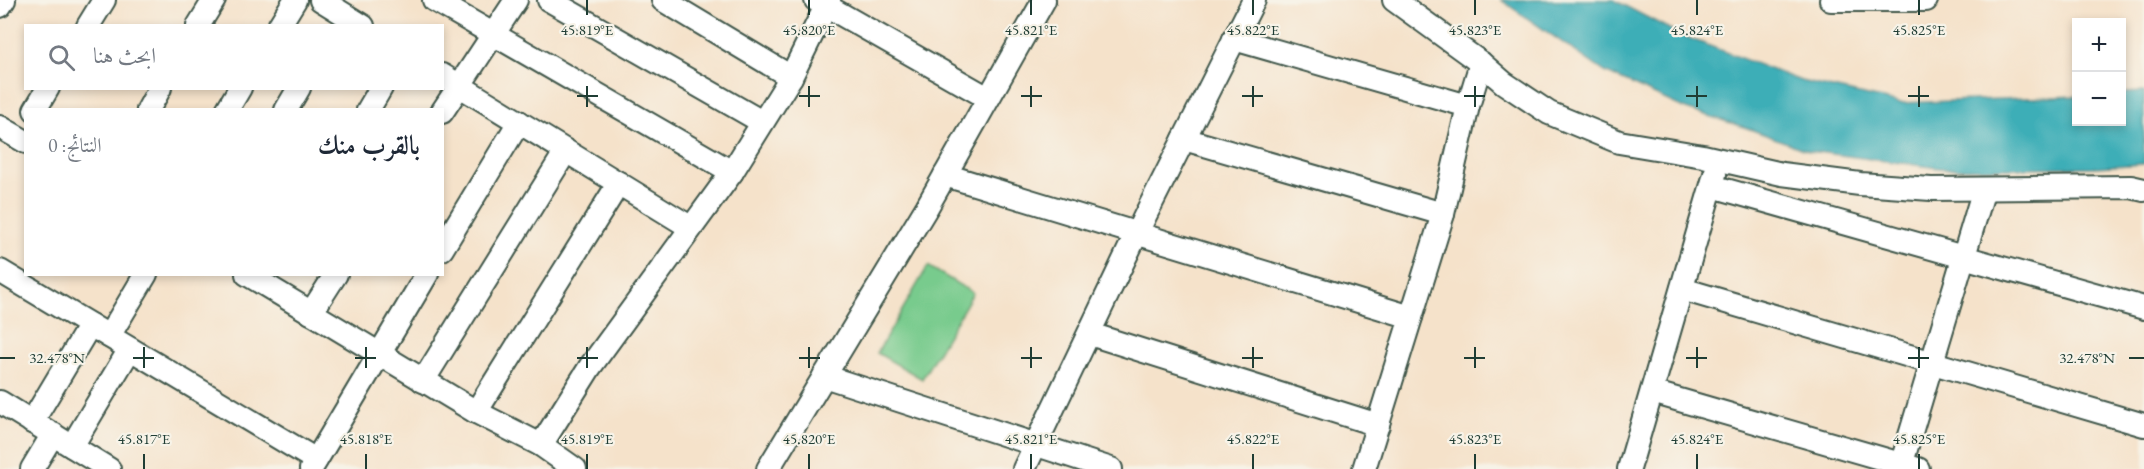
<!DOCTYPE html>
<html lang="ar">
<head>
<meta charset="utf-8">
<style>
	:root { --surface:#fff; --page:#f2f2f3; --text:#1f2937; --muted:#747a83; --line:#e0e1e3 }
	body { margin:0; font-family:"EB Garamond",Amiri,serif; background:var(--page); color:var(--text); direction:rtl }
	.controls { position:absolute; right:18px; top:18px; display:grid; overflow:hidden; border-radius:0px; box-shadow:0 3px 9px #0003 }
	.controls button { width:54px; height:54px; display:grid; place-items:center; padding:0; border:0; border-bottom:2px solid var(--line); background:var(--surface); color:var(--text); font:30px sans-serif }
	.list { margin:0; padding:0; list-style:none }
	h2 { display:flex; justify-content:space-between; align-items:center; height:78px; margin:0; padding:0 24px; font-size:26px }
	h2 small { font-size:20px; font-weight:400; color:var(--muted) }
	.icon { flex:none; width:33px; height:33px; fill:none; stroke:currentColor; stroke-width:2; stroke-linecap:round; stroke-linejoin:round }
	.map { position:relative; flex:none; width:2144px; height:469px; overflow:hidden; direction:ltr }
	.search { position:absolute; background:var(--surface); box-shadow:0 3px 9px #0003; left:24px; top:24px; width:420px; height:66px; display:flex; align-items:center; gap:15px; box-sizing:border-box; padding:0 21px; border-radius:0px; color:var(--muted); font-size:22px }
	.panel { position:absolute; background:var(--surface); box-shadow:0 3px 9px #0003; left:24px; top:108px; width:420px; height:168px; border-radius:0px; direction:rtl }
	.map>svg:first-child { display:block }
</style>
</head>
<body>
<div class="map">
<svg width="2144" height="469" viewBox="0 0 2144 469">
	<rect width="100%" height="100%" fill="#f7f3e8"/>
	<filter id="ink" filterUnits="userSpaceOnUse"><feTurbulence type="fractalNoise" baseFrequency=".0167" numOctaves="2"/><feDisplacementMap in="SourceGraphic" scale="12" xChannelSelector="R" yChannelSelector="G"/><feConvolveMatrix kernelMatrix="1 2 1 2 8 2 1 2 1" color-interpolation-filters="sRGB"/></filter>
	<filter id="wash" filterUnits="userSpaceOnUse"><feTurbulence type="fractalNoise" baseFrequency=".008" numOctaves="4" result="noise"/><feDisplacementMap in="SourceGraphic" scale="24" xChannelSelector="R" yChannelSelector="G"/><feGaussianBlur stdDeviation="1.35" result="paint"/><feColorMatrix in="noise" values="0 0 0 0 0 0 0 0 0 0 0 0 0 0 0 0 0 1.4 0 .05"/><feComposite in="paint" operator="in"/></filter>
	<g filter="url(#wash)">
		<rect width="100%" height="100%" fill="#f5e2ca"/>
		<!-- green -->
		<polygon fill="#78cb8d" stroke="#4c8460" stroke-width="1.5" points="928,266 973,293 922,379 877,353"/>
		<!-- water -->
		<polygon fill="#3daeb7" stroke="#2e7676" stroke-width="1.5" points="1501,0 1614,0 1681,35 1801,81 1900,103 2076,96 2076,122 2122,122 2122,93 2144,92 2144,164 2095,167 1947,169 1809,151 1747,128 1686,109 1605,72"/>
	</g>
	<g filter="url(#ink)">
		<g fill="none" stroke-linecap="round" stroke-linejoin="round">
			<defs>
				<g id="minor">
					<polyline points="321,0 363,26"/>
					<polyline points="434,0 732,172"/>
					<polyline points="549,0 762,122"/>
					<polyline points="663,0 791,77"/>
					<polyline points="816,0 988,98"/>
					<polyline points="1394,0 1481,63 1504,83 1549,113 1619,142 1703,156 1782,174 1860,184 1931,189 2131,187 2144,190"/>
					<polyline points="1831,0 1926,0"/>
					<polyline points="0,6 4,0"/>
					<polyline points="88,26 104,0"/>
					<polyline points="198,26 214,0"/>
					<polyline points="279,26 295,0"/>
					<polyline points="1234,39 1468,106"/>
					<polyline points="442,75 690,227"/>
					<polyline points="35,110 48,88"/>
					<polyline points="148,110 160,88"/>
					<polyline points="227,110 240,88"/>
					<polyline points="286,110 299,88"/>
					<polyline points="368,110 381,88"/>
					<polyline points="442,112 516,0"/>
					<polyline points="0,127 26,142"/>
					<polyline points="1184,139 1443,214"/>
					<polyline points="945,175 1411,317"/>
					<polyline points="1712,186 2144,308"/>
					<polyline points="442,249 519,122"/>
					<polyline points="0,271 316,460"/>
					<polyline points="247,274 476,412 541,445 575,469"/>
					<polyline points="1682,289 2144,425"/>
					<polyline points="311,313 336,274"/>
					<polyline points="1090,334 1378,425"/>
					<polyline points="109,336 146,274"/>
					<polyline points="824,376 1111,469"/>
					<polyline points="423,381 566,151"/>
					<polyline points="1652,392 1918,469"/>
					<polyline points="0,402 109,469"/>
					<polyline points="476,412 619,183"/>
					<polyline points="32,422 90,325"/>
					<polyline points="541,445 590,367 732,172 791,77 829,0"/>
					<polyline points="72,446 130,349"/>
					<polyline points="32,469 53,434"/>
					<polyline points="311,469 427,274"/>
					<polyline points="768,469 927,207 1044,0"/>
					<polyline points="1024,469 1145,216 1254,0"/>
					<polyline points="1364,469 1443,214 1468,106 1481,63"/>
					<polyline points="1629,469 1715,174"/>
					<polyline points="1900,469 1984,189"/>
				</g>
			</defs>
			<!-- minor casing -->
			<use href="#minor" stroke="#3f564a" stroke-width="26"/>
			<!-- minor -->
			<use href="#minor" stroke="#fff" stroke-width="22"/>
		</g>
	</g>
	<!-- ticks -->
	<path fill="none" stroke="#1f3d34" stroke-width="2" d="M 587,0 L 587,15M 809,0 L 809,15M 1031,0 L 1031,15M 1253,0 L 1253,15M 1475,0 L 1475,15M 1697,0 L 1697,15M 1919,0 L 1919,15M 587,86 L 587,107M 809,86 L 809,107M 1031,86 L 1031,107M 1253,86 L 1253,107M 1475,86 L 1475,107M 1697,86 L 1697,107M 1919,86 L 1919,107M 577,96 L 598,96M 799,96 L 820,96M 1021,96 L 1042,96M 1242,96 L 1263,96M 1464,96 L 1485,96M 1686,96 L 1707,96M 1908,96 L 1929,96M 144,347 L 144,368M 366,347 L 366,368M 587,347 L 587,368M 809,347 L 809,368M 1031,347 L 1031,368M 1253,347 L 1253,368M 1475,347 L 1475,368M 1697,347 L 1697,368M 1919,347 L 1919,368M 0,358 L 15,358M 133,358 L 154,358M 355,358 L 376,358M 577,358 L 598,358M 799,358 L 820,358M 1021,358 L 1042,358M 1242,358 L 1263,358M 1464,358 L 1485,358M 1686,358 L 1707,358M 1908,358 L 1929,358M 2129,358 L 2144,358M 144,454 L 144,469M 366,454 L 366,469M 587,454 L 587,469M 809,454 L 809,469M 1031,454 L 1031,469M 1253,454 L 1253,469M 1475,454 L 1475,469M 1697,454 L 1697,469M 1919,454 L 1919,469"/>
	<g font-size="15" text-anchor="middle" fill="#1f3d34" stroke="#f7f3e8" stroke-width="4.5" stroke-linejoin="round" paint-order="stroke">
		<text x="587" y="35">45.819°E</text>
		<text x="809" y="35">45.820°E</text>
		<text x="1031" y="35">45.821°E</text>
		<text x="1253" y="35">45.822°E</text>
		<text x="1475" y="35">45.823°E</text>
		<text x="1697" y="35">45.824°E</text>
		<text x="1919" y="35">45.825°E</text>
		<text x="57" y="363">32.478°N</text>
		<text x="2087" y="363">32.478°N</text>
		<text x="144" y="444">45.817°E</text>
		<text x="366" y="444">45.818°E</text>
		<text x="587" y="444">45.819°E</text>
		<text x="809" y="444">45.820°E</text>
		<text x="1031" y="444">45.821°E</text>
		<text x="1253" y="444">45.822°E</text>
		<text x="1475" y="444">45.823°E</text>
		<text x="1697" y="444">45.824°E</text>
		<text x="1919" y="444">45.825°E</text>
	</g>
</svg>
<div class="controls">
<button>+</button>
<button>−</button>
</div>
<div class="search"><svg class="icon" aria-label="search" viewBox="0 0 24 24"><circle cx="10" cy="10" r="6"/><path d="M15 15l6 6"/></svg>ابحث هنا</div>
<section class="panel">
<h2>بالقرب منك<small>النتائج: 0</small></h2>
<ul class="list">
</ul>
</section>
</div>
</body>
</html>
